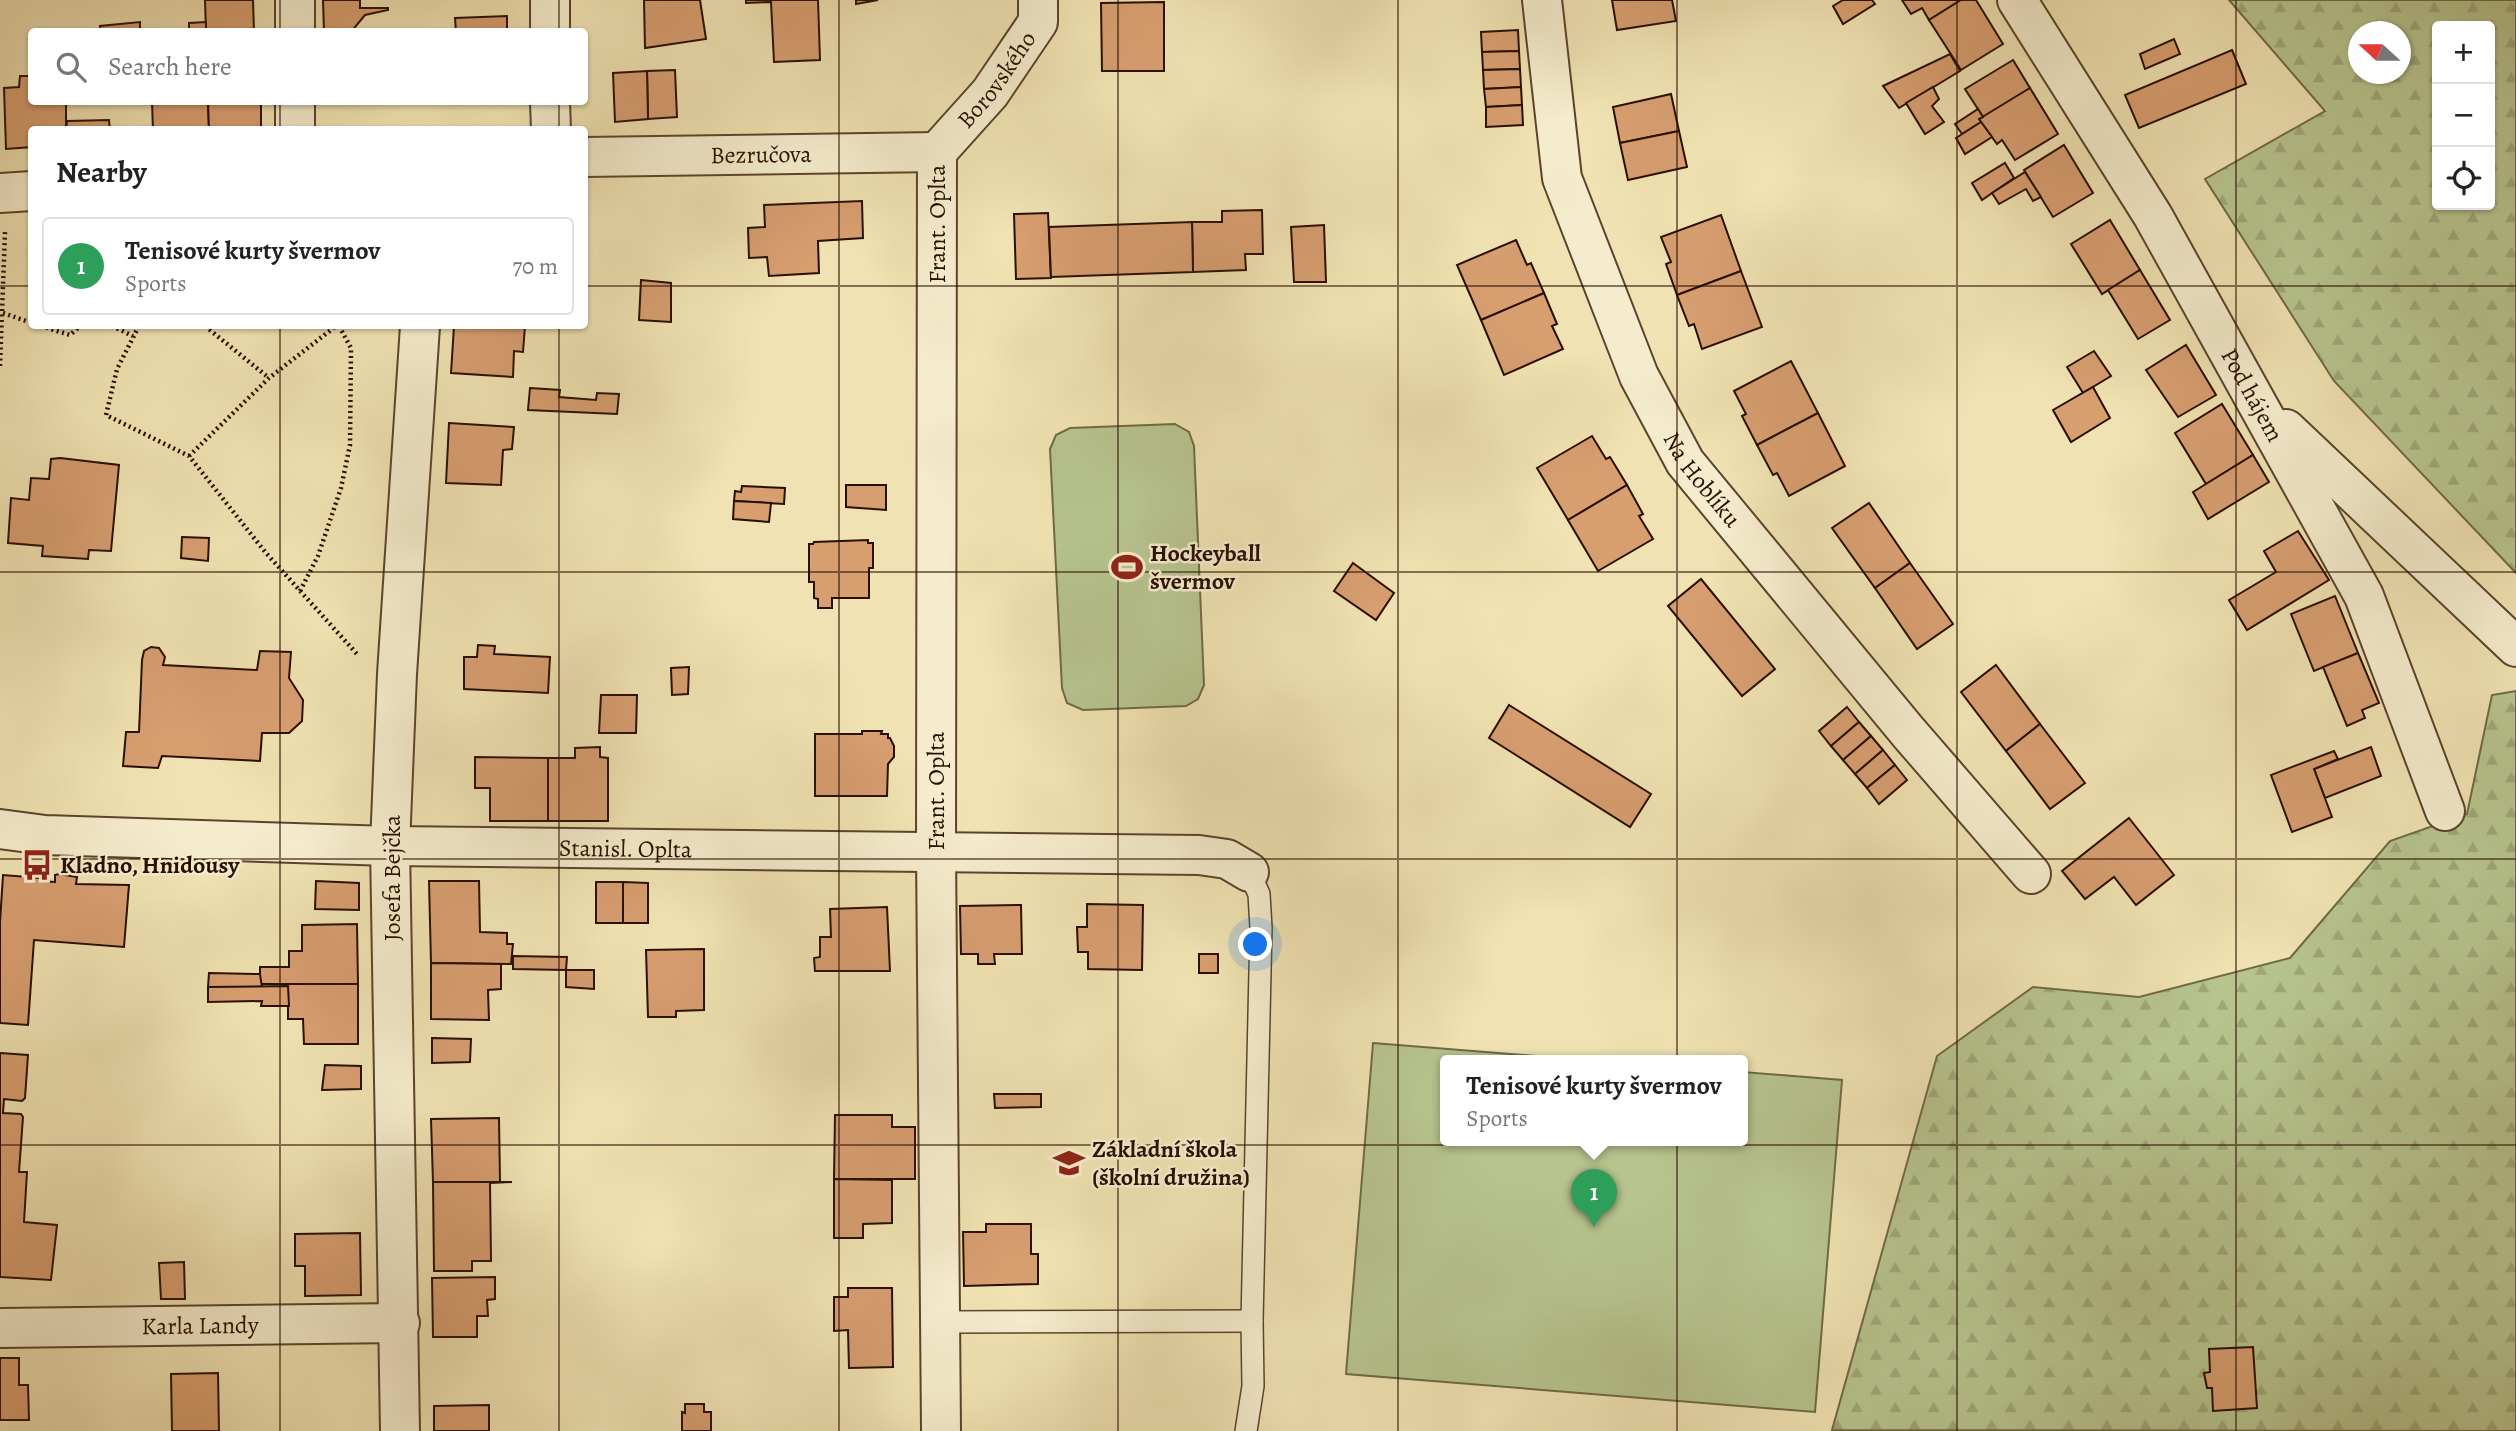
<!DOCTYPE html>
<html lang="en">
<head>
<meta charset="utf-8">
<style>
	:root { --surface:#fff; --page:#f2f2f2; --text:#222; --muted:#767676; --line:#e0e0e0; --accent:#2563eb }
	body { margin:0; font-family:Alegreya,serif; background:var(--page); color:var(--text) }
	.controls { position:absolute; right:21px; top:21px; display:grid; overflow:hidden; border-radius:7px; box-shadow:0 2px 5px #0004 }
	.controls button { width:63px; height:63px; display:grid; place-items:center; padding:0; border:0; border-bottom:2px solid var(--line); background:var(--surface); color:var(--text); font:35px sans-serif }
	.compass { position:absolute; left:2348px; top:21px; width:63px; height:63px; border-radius:50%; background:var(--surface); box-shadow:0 2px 5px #0004; rotate:291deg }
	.you { position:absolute; left:1256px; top:945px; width:24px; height:24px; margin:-18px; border:5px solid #fff; border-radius:50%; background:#1a73e8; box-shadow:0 0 0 10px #1a73e833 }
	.badge { display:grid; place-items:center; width:46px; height:46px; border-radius:50%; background:var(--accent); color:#fff; font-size:23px; font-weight:700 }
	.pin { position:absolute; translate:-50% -58px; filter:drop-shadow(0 2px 4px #0008) }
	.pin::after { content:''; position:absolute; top:37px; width:24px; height:21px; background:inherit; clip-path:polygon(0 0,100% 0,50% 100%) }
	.popup { position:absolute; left:1440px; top:1055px; width:308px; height:91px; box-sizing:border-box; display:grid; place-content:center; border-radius:7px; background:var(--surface); filter:drop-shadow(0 2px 5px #0005); font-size:23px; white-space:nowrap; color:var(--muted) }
	.popup b { font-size:26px; color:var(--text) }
	.popup::after { content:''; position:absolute; left:50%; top:100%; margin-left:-14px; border:14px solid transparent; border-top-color:var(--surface) }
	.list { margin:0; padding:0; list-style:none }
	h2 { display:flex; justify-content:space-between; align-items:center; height:91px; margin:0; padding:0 28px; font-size:30px }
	h2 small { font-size:23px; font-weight:400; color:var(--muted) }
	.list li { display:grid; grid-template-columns:46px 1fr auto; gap:21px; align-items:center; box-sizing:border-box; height:98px; margin:0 14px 14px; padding:0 14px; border:2px solid var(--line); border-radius:7px }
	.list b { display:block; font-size:26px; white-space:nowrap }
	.list p { margin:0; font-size:23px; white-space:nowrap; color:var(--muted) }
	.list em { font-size:23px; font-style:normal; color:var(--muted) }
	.icon { flex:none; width:38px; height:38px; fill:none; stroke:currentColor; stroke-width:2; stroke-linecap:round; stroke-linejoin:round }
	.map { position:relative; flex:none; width:2516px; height:1431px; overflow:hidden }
	.search { position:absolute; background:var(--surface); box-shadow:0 2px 5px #0004; left:28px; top:28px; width:560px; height:77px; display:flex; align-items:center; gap:18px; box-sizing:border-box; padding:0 24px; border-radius:7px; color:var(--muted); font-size:26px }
	.panel { position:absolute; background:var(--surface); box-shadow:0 2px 5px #0004; left:28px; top:126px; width:560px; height:203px; border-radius:7px }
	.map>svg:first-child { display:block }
</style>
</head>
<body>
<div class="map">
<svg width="2516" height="1431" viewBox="0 0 2516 1431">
	<defs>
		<pattern id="forest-firs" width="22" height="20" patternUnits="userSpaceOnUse" patternTransform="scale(1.75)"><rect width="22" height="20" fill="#b7c48e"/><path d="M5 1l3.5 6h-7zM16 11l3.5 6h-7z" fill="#9da779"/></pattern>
	</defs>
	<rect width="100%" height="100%" fill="#f0e2b2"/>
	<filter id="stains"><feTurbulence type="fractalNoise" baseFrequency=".00286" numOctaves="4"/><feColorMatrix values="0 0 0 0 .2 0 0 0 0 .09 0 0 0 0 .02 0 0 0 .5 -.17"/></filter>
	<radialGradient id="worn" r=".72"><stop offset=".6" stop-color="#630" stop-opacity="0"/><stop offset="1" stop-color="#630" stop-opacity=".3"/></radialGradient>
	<!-- forest -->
	<g fill="url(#forest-firs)" stroke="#706a47" stroke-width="2" fill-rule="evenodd">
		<path d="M 2229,0 L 2516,0 L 2516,573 L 2334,381 L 2205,179 L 2325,111 ZM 2437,26 L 2490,26 L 2490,205 L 2437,205 ZM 2358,32 L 2400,32 L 2400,74 L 2358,74 Z"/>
		<polygon points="2516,691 2516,1431 1832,1430 1937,1056 2033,987 2139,997 2290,958 2390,841 2467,814 2492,695"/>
	</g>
	<!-- garden -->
	<g fill="#b7c48e" stroke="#706a47" stroke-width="2">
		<polygon points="1175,424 1189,432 1194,446 1204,685 1198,699 1186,706 1083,710 1067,703 1062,688 1050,449 1056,435 1070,428"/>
		<polygon points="1373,1043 1599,1061 1445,1061 1445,1141 1743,1141 1743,1072 1842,1080 1815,1412 1346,1374"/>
	</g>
	<!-- building -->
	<g fill="#d79e70" stroke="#290f00" stroke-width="2">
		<polygon points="205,0 253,0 254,32 206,32"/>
		<polygon points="323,0 360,0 360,8 388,8 388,10 365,15 351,32 324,32"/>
		<polygon points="644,0 700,0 706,39 645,48"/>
		<polygon points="746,0 818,0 820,60 774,62 771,2 746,3"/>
		<polygon points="856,0 878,0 856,4"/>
		<polygon points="1612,0 1672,0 1676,21 1617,30"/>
		<polygon points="1843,0 1872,0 1875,4 1843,24 1833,6"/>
		<polygon points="1902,0 1961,0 1929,20 1922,8 1911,14"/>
		<polygon points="1961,0 1976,0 2003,44 1961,70 1929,20"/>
		<polygon points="1164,2 1164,71 1102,71 1101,3"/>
		<polygon points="507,16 507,32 456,32 455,18"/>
		<polygon points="140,22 140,32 100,32 100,26"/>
		<polygon points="206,22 206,32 189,32 189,23"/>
		<polygon points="1518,30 1519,51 1482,52 1481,32"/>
		<polygon points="2174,39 2180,54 2145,69 2140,54"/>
		<polygon points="2232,50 2246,84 2139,128 2125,95"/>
		<polygon points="1519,51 1520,69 1483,70 1482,52"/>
		<polygon points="1950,54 1960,71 1899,108 1883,86"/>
		<polygon points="2013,60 2030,88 1983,117 1965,89"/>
		<polygon points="1520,69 1521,87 1484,89 1483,70"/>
		<polygon points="675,70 677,117 648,119 647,71"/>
		<polygon points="647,71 648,119 615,122 613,73"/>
		<polygon points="20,76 32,76 32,102 66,102 66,130 32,130 32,147 6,149 4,88 19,87"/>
		<polygon points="1521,87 1522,105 1486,107 1484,89"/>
		<polygon points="1933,87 1939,99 1932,106 1944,122 1925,134 1906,103"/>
		<polygon points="2030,88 2058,134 2015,160 2002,140 1997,144 1979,119"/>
		<polygon points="1671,94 1679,131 1620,143 1613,107"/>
		<polygon points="152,102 208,102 209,130 153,130"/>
		<polygon points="208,102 261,102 261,130 209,130"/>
		<polygon points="1522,105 1523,125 1486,127 1486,107"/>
		<polygon points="1978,109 1983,117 1979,119 1981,122 1962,134 1955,124"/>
		<polygon points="109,120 110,130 66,130 67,121"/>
		<polygon points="1981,122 1992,137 1965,154 1956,138"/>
		<polygon points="1679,131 1687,167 1628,180 1620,143"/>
		<polygon points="2064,145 2093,193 2053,217 2024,170"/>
		<polygon points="2005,163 2014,178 1982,200 1972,183"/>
		<polygon points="2025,172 2041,197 2033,201 2026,189 1999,204 1992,193"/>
		<polygon points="862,201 863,238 818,241 819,273 769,276 767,257 749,258 748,228 765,227 764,205"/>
		<polygon points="1262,210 1263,254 1245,254 1246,270 1193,272 1192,222 1222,222 1222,211"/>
		<polygon points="1048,213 1051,278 1016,279 1014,214"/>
		<polygon points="1721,215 1741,271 1677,295 1666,264 1671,262 1661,237"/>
		<polygon points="2110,220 2140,270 2102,294 2071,244"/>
		<polygon points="1192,222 1193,272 1051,277 1049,227"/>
		<polygon points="1324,225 1326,282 1294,282 1291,227"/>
		<polygon points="1516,240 1527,265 1531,263 1544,293 1481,320 1457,265"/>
		<polygon points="2140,270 2170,320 2138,339 2108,290"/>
		<polygon points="1741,271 1762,327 1702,349 1694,324 1689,326 1677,295"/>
		<polygon points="641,280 671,283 671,322 639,320"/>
		<polygon points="1544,293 1557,324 1552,326 1563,349 1504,375 1481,320"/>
		<polygon points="454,326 525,326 523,352 514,351 513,377 451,373"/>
		<polygon points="2186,345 2216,395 2178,417 2146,370"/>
		<polygon points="2094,351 2111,376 2083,393 2067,367"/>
		<polygon points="1791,361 1818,413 1757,445 1742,416 1746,414 1734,391"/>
		<polygon points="2093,387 2110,418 2071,442 2053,410"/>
		<polygon points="530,388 560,390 559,397 596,400 597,393 619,394 617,414 528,410"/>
		<polygon points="2222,404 2253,455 2206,484 2175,433"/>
		<polygon points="1818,413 1845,466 1789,496 1777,473 1773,475 1757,445"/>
		<polygon points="449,423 514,427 512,449 503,450 501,485 446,483"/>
		<polygon points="1592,436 1606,459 1610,457 1627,485 1568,520 1537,468"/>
		<polygon points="2253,455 2269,482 2208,519 2193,492"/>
		<polygon points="60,458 119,465 111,551 89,550 88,559 42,556 43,546 8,543 11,498 29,500 31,478 49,479 51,459"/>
		<polygon points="846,485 886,485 886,510 846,507"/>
		<polygon points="1627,485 1643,514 1639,516 1653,539 1598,571 1568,520"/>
		<polygon points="742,486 785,488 784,504 734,501 735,491 741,492"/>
		<polygon points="734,501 771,503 769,522 733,519"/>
		<polygon points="1869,503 1910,563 1875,588 1832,528"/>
		<polygon points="2298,531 2329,580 2247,630 2229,600 2276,572 2264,551"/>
		<polygon points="182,537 209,538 208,561 181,558"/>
		<polygon points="868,540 868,543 873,543 873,568 869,568 869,598 832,598 832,608 818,608 818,599 814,598 814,582 809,582 809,544 813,544 814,542"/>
		<polygon points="1353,563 1394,593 1376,620 1334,591"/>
		<polygon points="1910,563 1953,624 1917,649 1875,588"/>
		<polygon points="1701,579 1775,669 1742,696 1668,606"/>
		<polygon points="2335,596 2358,653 2314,671 2291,614"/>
		<polygon points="478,645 495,646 494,654 550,657 548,693 464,689 464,657 477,657"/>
		<polygon points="151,647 159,648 165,657 163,665 257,670 260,651 291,652 289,678 303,700 302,721 289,733 262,733 260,761 162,756 158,768 123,766 126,732 139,732 142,660 144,651"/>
		<polygon points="2358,653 2379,703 2362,710 2365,718 2347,726 2323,667"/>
		<polygon points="1996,665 2040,724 2006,751 1961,692"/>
		<polygon points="689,667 688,694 672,695 671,668"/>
		<polygon points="601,695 637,695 636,733 599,733"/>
		<polygon points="1509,705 1651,794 1630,827 1489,738"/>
		<polygon points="1847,707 1859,722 1831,746 1819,731"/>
		<polygon points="1859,722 1871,736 1843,760 1831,746"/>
		<polygon points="2040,724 2085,783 2050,809 2006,751"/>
		<polygon points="862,731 882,731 881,734 888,734 888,738 890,738 894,746 894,757 888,764 887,796 815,796 815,734 862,734"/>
		<polygon points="1871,736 1883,750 1855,774 1843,760"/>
		<polygon points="600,747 600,757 608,758 608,821 548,821 548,758 575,758 575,748"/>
		<polygon points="2371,747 2381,776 2325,798 2314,769"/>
		<polygon points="1883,750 1895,765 1867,788 1855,774"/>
		<polygon points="2334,751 2338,759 2314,769 2332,817 2292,832 2271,775"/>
		<polygon points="475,757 548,758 548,821 490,821 490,788 475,788"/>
		<polygon points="1895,765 1907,780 1879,804 1867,788"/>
		<polygon points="2129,818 2174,875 2136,905 2114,877 2085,899 2062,871"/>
		<polygon points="59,874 77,877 76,884 129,885 124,947 34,940 28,1025 0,1023 0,922 3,875 40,878 40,881 55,882 55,875"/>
		<polygon points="316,881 359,883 359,910 315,909"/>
		<polygon points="429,881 479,881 480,932 507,933 507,944 513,944 511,964 431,963"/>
		<rect x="596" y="882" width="27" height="41"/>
		<polygon points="623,882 648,883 648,923 623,923"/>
		<polygon points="1087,904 1143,905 1142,970 1088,969 1088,952 1078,952 1077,927 1087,927"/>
		<polygon points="1021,905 1022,954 994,954 995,964 978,964 978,954 961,954 960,906"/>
		<polygon points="887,907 890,971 815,971 814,958 820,957 820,937 831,937 830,909"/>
		<polygon points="357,924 358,984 260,984 260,967 289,967 289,951 302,951 302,925"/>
		<polygon points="704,949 704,1010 676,1011 676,1017 648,1017 646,950"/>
		<rect x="1199" y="954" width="19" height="19"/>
		<polygon points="513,956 567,957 566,970 513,969"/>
		<polygon points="431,963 501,964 501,989 488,990 489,1020 431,1019"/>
		<polygon points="566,970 594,970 594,989 566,987"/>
		<polygon points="209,973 260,974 262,987 208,987"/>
		<polygon points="288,984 358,984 358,1044 304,1044 303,1019 288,1019"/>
		<polygon points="288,986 289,1006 261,1006 262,1001 208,1002 208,987"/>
		<polygon points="432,1038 471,1039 470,1062 432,1063"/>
		<polygon points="0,1053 28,1055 25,1098 22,1101 4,1099 3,1113 21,1114 23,1117 19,1172 27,1172 24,1222 57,1225 51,1280 0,1277"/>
		<polygon points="325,1065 361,1066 361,1089 322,1090"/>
		<polygon points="994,1094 1041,1094 1041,1107 995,1108"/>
		<polygon points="835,1115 892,1115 892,1127 915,1127 915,1179 834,1179"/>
		<polygon points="499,1118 500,1182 433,1182 431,1119"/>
		<polygon points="834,1179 892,1180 892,1223 863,1224 863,1238 834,1238"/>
		<polygon points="433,1182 512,1182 490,1183 491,1261 472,1261 472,1271 434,1271"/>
		<polygon points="986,1224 1031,1224 1031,1254 1038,1254 1038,1284 964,1286 963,1232 986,1232"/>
		<polygon points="360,1233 361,1295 305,1296 305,1266 295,1266 295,1234"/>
		<polygon points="184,1262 185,1299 161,1299 159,1263"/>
		<polygon points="495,1277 495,1299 487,1300 488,1316 477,1316 477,1337 433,1337 432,1278"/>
		<polygon points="848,1288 892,1288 893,1367 849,1368 848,1330 834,1331 834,1297 848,1297"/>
		<polygon points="2253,1347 2257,1408 2213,1411 2212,1388 2207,1388 2204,1373 2210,1372 2209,1349"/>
		<polygon points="0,1358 19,1358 19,1385 28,1385 29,1420 0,1420"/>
		<polygon points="218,1373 219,1431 172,1431 171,1374"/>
		<polygon points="685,1404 704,1404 704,1412 711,1412 711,1431 682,1431 682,1412 685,1413"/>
		<polygon points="489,1405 489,1431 434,1431 434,1406"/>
	</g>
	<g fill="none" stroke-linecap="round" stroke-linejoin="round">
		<defs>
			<g id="service">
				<polyline points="941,1322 1252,1321"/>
				<polyline points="1246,1431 1253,1386 1252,1321 1261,928 1259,894 1249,872"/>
			</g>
			<g id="minor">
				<polyline points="550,0 550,32"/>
				<path id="s1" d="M 1542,0 L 1562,178 L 1639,376 L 1685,462 L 1908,732 L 2031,874"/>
				<path id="s2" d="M 2017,0 L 2153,216 L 2364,596 L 2445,811"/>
				<polyline points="295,32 295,0"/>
				<polyline points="550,102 551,130"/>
				<polyline points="295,130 295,102"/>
				<polyline points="937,152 936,852 941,1431"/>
				<path id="s3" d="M 937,152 L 990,93 L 1038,22 L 1038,0"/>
				<path id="s4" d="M 584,157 L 937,152"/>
				<polyline points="0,193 32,191"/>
				<polyline points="2286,429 2516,647"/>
				<path id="s5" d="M 0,829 L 45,835 L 390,846 L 1199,855 L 1227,859 L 1249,872"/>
				<path id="s6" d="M 0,1328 L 400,1323"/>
				<polyline points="400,1431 390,846 397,674 420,326"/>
			</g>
		</defs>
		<!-- service casing -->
		<use href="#service" stroke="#5b442c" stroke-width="24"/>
		<!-- minor casing -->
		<use href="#minor" stroke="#5b442c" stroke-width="42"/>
		<!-- path -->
		<g stroke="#290f00" stroke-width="4.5" stroke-dasharray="2 3.5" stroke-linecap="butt">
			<polyline points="3,313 32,323"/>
			<polyline points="41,326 70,335 80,326"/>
			<polyline points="112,326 133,336"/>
			<polyline points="139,326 117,369 106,415 189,456 266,553 357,654"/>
			<polyline points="205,326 269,378"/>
			<polyline points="0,366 5,232"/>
			<polyline points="189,456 269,378 336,326"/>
			<polyline points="300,591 318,556 341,488 350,445 351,348 339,326"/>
		</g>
		<!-- service -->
		<use href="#service" stroke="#f5eccd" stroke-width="21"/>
		<!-- minor -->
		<use href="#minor" stroke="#f5eccd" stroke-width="38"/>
	</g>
	<!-- grid -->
	<path fill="none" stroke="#290f00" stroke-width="2" stroke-opacity="0.55" d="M 280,0 L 280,32M 559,0 L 559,32M 839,0 L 839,1431M 1118,0 L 1118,1431M 1398,0 L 1398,1431M 1677,0 L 1677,1431M 1957,0 L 1957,1431M 2236,0 L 2236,1431M 280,102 L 280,130M 559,102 L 559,130M 0,286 L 32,286M 584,286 L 2516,286M 280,326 L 280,1431M 559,326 L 559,1431M 0,572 L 2516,572M 0,859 L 2516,859M 0,1145 L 2516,1145"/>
	<!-- icons -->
	<defs>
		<symbol id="stadium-bare" viewBox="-9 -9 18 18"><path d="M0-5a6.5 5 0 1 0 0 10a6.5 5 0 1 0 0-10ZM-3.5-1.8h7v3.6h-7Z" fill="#8f2418" stroke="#f5eccd" stroke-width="2.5" paint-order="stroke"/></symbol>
		<symbol id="bus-bare" viewBox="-9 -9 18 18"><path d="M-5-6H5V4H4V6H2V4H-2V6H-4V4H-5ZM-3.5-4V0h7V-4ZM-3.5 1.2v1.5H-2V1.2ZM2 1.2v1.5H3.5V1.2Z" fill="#8f2418" stroke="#f5eccd" stroke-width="2.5" paint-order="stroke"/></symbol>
		<symbol id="school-bare" viewBox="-9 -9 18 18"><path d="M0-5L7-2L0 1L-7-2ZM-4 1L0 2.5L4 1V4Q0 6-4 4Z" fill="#8f2418" stroke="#f5eccd" stroke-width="2.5" paint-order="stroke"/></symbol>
	</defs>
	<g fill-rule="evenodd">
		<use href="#stadium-bare" x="1105" y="545" width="44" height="44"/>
		<use href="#bus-bare" x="15" y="843" width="44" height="44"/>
		<use href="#school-bare" x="1047" y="1141" width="44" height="44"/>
	</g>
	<g text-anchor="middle" stroke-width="5" stroke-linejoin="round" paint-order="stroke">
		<!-- street labels -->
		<g font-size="24" fill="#290f00" stroke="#f5eccd">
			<text dy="8" stroke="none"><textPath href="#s3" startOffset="94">Borovského</textPath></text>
			<text dy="8" stroke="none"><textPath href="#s4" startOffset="177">Bezručova</textPath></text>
			<text transform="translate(937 224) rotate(-90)" y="8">Frant. Oplta</text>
			<text dy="8" stroke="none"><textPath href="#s2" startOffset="460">Pod hájem</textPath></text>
			<text dy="8" stroke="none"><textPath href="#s1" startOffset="513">Na Hoblíku</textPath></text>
			<text transform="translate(936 791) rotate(-90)" y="8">Frant. Oplta</text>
			<text dy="8" stroke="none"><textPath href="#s5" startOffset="626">Stanisl. Oplta</textPath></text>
			<text transform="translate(392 878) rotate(-90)" y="8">Josefa Bejčka</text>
			<text dy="8" stroke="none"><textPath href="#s6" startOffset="200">Karla Landy</textPath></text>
		</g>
		<!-- poi labels -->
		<g font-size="24" font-weight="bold" fill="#290f00" stroke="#f5eccd" text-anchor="start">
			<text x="1150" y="561">Hockeyball<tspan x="1150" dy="28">švermov</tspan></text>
			<text x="60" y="873">Kladno, Hnidousy</text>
			<text x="1092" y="1157">Základní škola<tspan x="1092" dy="28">(školní družina)</tspan></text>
		</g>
	</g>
	<rect width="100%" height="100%" filter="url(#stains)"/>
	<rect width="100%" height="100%" fill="url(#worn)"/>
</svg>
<div class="controls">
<button>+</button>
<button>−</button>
<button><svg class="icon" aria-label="locate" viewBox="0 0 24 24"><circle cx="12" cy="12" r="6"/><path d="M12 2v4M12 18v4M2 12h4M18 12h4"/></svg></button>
</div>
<svg class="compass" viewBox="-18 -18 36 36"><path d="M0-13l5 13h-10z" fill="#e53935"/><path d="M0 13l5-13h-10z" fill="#767676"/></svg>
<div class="you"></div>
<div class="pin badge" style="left:1594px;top:1227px;background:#2e9e5b">1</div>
<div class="popup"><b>Tenisové kurty švermov</b>Sports</div>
<div class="search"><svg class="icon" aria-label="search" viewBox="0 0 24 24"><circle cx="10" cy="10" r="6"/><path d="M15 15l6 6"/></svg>Search here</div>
<section class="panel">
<h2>Nearby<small></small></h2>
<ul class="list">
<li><span class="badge" style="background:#2e9e5b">1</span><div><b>Tenisové kurty švermov</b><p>Sports</p></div><em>70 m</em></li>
</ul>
</section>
</div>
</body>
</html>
